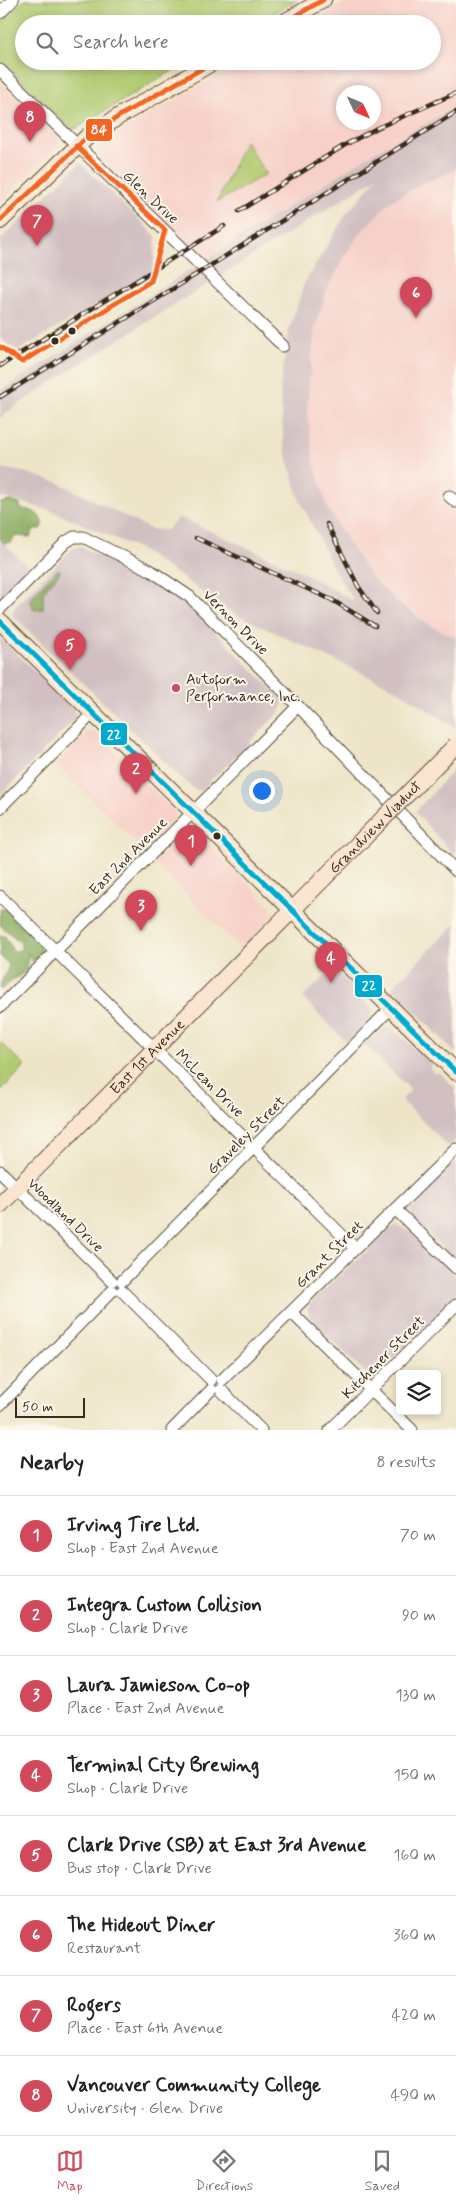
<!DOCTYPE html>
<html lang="en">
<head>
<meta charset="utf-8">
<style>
	:root { --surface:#fff; --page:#f2f2f2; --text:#222; --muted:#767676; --line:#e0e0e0; --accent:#d1495b }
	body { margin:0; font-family:Mynerve,sans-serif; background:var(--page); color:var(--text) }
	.controls { position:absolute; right:15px; bottom:15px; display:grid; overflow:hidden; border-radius:5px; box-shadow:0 2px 8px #0003 }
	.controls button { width:45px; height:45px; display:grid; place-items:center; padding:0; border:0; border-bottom:1px solid var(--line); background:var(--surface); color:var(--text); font:25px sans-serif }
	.compass { position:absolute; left:336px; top:85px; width:45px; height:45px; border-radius:50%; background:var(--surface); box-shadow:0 2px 8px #0003; rotate:134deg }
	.scale { position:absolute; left:15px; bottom:12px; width:70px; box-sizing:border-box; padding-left:5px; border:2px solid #3b2a1e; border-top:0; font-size:14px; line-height:18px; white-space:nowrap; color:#3b2a1e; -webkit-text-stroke:4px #fbf7ec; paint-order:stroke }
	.you { position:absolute; left:261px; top:790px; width:18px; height:18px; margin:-12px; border:4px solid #fff; border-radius:50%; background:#1a73e8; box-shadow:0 0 0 8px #1a73e833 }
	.badge { display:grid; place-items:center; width:32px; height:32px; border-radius:50%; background:var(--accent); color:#fff; font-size:16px; font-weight:700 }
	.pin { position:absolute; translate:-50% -41px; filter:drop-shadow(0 1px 2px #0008) }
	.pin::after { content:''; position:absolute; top:26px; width:18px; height:15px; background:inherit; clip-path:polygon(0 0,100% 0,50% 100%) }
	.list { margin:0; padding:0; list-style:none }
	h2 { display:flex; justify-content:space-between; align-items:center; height:65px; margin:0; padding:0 20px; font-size:21px }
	h2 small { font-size:16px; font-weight:400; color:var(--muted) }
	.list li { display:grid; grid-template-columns:32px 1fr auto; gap:15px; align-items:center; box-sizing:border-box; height:80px; padding:0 20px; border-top:1px solid var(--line) }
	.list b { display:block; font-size:19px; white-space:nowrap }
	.list p { margin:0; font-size:16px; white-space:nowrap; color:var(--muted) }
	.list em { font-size:16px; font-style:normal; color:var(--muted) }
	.icon { flex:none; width:28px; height:28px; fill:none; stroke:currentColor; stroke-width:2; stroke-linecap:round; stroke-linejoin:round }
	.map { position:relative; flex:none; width:456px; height:1430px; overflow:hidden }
	.search { position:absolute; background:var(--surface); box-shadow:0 2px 8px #0003; left:15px; right:15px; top:15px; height:55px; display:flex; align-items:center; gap:12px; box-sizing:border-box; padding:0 18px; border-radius:28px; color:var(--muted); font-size:19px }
	.sheet { height:705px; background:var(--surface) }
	nav { display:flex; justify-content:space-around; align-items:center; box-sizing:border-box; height:70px; border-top:1px solid var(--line); background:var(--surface); font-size:14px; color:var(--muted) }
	nav a { display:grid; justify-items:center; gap:2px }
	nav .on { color:var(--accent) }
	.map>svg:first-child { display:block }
</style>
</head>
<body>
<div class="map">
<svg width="456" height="1430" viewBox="0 0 456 1430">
	<rect width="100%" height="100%" fill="#fbf7ec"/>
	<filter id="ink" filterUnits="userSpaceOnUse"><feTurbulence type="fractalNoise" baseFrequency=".02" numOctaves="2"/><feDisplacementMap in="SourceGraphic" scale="10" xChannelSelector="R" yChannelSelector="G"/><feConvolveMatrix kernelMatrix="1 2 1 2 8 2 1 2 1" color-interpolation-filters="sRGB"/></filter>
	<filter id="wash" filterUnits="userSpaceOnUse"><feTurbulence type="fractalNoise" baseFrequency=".0096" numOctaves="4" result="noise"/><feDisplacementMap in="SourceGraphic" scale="20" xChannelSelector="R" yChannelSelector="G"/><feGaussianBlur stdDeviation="1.12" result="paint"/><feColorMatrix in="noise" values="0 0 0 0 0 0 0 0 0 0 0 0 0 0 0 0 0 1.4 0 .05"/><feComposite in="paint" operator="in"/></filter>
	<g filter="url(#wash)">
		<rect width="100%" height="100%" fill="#eee5c8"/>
		<!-- built -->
		<g fill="#f7d1c9" fill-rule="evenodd">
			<path d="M 350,0 L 456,0 L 456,107 L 373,153 L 205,259 L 99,156 L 98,148 L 128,127 L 243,61 L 432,61 L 432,24 L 309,24 ZM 344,92 L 374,92 L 374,122 L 344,122 Z"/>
			<polygon points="0,81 58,136 59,141 59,144 0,202"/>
			<polygon points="456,170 456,490 444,501 456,513 456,637 433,627 398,603 372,578 351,547 328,509 314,463 307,408 315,326 327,289 346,253 365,228 390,202 423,183"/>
			<polygon points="88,731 95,732 175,812 173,821 144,850 56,765"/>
			<polygon points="189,830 196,832 272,908 273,916 271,919 242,948 237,945 157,866 155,861"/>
		</g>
		<!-- industrial -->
		<g fill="#d2bfc1">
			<polygon points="456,107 456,170 423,183 390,202 365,228 346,253 327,289 315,327 307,408 314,463 328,509 351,547 372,578 398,603 433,627 456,637 456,728 396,689 233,613 140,549 52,511 0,497 0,468 24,472 57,482 150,529 167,530 179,517 306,574 355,602 336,573 299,498 284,445 280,388 289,331 304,284 346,214 378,177 72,369 4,414 0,420 0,391 373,153"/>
			<polygon points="80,163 156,236 153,272 16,352 0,337 0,240"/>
			<polygon points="0,539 29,568 0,596"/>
			<polygon points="78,546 138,573 194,611 283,700 282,709 279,713 200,791 193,789 12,615 15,607 72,549"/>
			<polygon points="0,637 74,710 76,718 0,796"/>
			<polygon points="456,767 456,857 415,812"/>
			<polygon points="456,923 456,1053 392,988"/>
			<polygon points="330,971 333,974 338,973 373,1010 371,1017 347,1043 303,998"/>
			<polygon points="391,1027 430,1063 430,1069 434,1073 440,1073 456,1089 456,1140 449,1147 401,1100 411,1090 364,1044 383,1028"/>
			<polygon points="456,1160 456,1262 413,1218 410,1211 428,1188"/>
			<polygon points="396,1224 411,1232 456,1276 456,1299 378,1374 368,1375 310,1320 308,1309 311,1302"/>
		</g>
		<!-- green -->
		<g fill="#b1cb71" stroke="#767a48">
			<polygon points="24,0 297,0 255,24 24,24 24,61 189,61 73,130 68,127 0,59 0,24"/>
			<polygon points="245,141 266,174 217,202"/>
			<polygon points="0,1042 25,1066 0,1092"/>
		</g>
		<!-- forest -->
		<g fill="#8caf63" stroke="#646c40">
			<path d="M 10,501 L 20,504 L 21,509 C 34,509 40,514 43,525 L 40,529 L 34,529 L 30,537 L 14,536 L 12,542 L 4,543 L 0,538 L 0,503 Z"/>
			<polygon points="57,570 60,570 60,572 43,592 43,609 34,610 30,599"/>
			<path d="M 0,909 L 7,909 L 42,943 L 43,952 L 33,962 L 28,953 L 27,970 L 0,990 C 0,980 6,975 9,965 L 0,956 L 0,936 L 5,936 L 13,951 L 21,950 L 21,943 L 0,925 Z"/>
		</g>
	</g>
	<g filter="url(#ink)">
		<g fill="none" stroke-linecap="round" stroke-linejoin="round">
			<defs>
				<g id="street">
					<polyline points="0,13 13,0"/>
					<polyline points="0,70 283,346"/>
					<polyline points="449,496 456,502"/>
					<polyline points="0,609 66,542 74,537 83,537 150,570 190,597 298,706 456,871"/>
					<polyline points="0,808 93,713"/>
					<polyline points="0,896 355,1248"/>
					<polyline points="0,1007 298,706"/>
					<polyline points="0,1171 112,1281"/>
					<polyline points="395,1209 456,1268"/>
					<polyline points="122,1281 391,1008"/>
					<polyline points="122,1291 211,1380"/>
					<polyline points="291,1312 412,1430"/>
					<polyline points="222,1380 456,1149"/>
					<polyline points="221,1390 261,1430"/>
					<polyline points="0,1405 112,1291"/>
					<polyline points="172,1430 211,1390"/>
					<polyline points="330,1430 456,1305"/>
				</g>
				<g id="secondary">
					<polyline points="281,24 323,0"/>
					<polyline points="0,221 86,138 121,115 215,61"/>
					<polyline points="0,621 456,1072"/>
					<path id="s1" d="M 0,1205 L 324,878"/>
				</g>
			</defs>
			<!-- street casing -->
			<use href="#street" stroke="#564638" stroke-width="13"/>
			<!-- secondary casing -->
			<use href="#secondary" stroke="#564638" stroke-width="18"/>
			<!-- street -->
			<use href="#street" stroke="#fff" stroke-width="11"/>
			<!-- secondary -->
			<use href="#secondary" stroke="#fbe5cf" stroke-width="16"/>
			<defs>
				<g id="rail">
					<polyline points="239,211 345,145 377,128 456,93"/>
					<polyline points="0,366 224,226"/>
					<polyline points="0,397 456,112"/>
					<polyline points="327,524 358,586 377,613"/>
					<polyline points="196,538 332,600 375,626"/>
				</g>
			</defs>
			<!-- rail casing -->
			<use href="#rail" stroke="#3b2a1e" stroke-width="4.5"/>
			<!-- rail -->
			<use href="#rail" stroke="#fbf7ec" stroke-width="2.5" stroke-dasharray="8" stroke-linecap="butt"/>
			<defs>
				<g id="secondary-bridge">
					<path id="s2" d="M 324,878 L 456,745"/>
				</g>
			</defs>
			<!-- secondary-bridge casing -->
			<use href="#secondary-bridge" stroke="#564638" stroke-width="18" stroke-linecap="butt"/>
			<!-- secondary-bridge -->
			<use href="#secondary-bridge" stroke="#fbe5cf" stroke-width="16"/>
			<defs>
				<polyline id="bus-1" points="0,621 456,1072"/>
				<g id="bus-2">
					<polyline points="281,24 323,0"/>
					<polyline points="0,221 86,138 121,115 215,61"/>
					<polyline points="0,347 22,362 151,281 165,230 76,146"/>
				</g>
			</defs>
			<!-- bus-1 casing -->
			<use href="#bus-1" stroke="#fbf7ec" stroke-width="9"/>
			<!-- bus-2 casing -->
			<use href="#bus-2" stroke="#fbf7ec" stroke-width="9"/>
			<!-- bus-1 -->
			<use href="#bus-1" stroke="#00a9ce" stroke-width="5"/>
			<!-- bus-2 -->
			<use href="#bus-2" stroke="#f26522" stroke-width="5"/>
		</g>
	</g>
	<!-- markers -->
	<g fill="#3b2a1e" stroke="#fbf7ec" stroke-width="2">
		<circle cx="72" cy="331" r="4.5"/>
		<circle cx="55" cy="341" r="4.5"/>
		<circle cx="217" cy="836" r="4.5"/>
	</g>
	<circle fill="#d1495b" stroke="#fbf7ec" stroke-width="2" cx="176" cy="688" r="5"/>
	<g text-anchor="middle" stroke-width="4" stroke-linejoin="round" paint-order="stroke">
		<!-- street labels -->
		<g font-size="15" fill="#3b2a1e" stroke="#fbf7ec">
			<text transform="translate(151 197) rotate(43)" y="5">Glen Drive</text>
			<text transform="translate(236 622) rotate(45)" y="5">Vernon Drive</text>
			<text dy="5" stroke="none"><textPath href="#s2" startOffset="72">Grandview Viaduct</textPath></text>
			<text transform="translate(128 856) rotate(-45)" y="5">East 2nd Avenue</text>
			<text dy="5" stroke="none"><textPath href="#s1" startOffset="209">East 1st Avenue</textPath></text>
			<text transform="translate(210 1083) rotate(45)" y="5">McLean Drive</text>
			<text transform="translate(246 1135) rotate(-45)" y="5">Graveley Street</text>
			<text transform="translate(66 1215) rotate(44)" y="5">Woodland Drive</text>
			<text transform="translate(329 1254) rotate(-45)" y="5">Grant Street</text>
			<text transform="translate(383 1357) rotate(-45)" y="5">Kitchener Street</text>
		</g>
		<!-- poi labels -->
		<g font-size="15" fill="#3b2a1e" stroke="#fbf7ec" text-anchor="start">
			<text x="186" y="684">Autoform<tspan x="186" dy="17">Performance, Inc.</tspan></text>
		</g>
	</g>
	<g stroke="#fbf7ec" stroke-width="2">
		<rect x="85" y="118" width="28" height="24" rx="5" fill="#f26522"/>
		<rect x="100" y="722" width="28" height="24" rx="5" fill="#00a9ce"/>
		<rect x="354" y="974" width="29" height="24" rx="5" fill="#00a9ce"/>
	</g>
	<g font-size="14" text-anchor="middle" font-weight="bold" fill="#fff">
		<text x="99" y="134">84</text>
		<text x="114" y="739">22</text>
		<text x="369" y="990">22</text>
	</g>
</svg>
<div class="controls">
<button><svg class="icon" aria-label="layers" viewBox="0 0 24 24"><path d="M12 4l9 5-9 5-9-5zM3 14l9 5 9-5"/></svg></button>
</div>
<svg class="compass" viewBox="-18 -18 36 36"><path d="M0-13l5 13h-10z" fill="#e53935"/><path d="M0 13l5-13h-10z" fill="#767676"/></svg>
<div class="scale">50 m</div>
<div class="you"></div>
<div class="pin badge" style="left:191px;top:866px">1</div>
<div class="pin badge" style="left:136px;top:794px">2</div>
<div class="pin badge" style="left:141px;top:931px">3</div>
<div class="pin badge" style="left:331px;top:983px">4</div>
<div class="pin badge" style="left:70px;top:670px">5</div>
<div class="pin badge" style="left:416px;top:318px">6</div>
<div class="pin badge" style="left:37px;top:246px">7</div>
<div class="pin badge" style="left:30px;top:142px">8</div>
<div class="search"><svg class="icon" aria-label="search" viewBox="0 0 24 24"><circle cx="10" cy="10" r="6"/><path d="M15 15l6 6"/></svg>Search here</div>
</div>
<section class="sheet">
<h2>Nearby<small>8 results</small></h2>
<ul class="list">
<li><span class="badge">1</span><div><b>Irving Tire Ltd.</b><p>Shop · East 2nd Avenue</p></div><em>70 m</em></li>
<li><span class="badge">2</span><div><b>Integra Custom Collision</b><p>Shop · Clark Drive</p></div><em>90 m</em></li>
<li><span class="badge">3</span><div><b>Laura Jamieson Co-op</b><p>Place · East 2nd Avenue</p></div><em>130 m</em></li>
<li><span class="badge">4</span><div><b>Terminal City Brewing</b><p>Shop · Clark Drive</p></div><em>150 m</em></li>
<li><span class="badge">5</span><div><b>Clark Drive (SB) at East 3rd Avenue</b><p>Bus stop · Clark Drive</p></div><em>160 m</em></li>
<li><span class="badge">6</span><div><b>The Hideout Diner</b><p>Restaurant</p></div><em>360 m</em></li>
<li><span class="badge">7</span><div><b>Rogers</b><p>Place · East 6th Avenue</p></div><em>420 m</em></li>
<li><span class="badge">8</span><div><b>Vancouver Community College</b><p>University · Glen Drive</p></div><em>490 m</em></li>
</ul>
</section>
<nav>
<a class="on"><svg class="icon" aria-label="map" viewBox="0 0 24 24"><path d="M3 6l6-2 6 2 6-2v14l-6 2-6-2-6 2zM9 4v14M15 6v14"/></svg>Map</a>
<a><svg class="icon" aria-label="directions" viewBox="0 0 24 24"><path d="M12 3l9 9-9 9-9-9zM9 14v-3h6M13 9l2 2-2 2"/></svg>Directions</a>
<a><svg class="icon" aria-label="saved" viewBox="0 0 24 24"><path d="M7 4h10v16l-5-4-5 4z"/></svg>Saved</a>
</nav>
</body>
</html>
